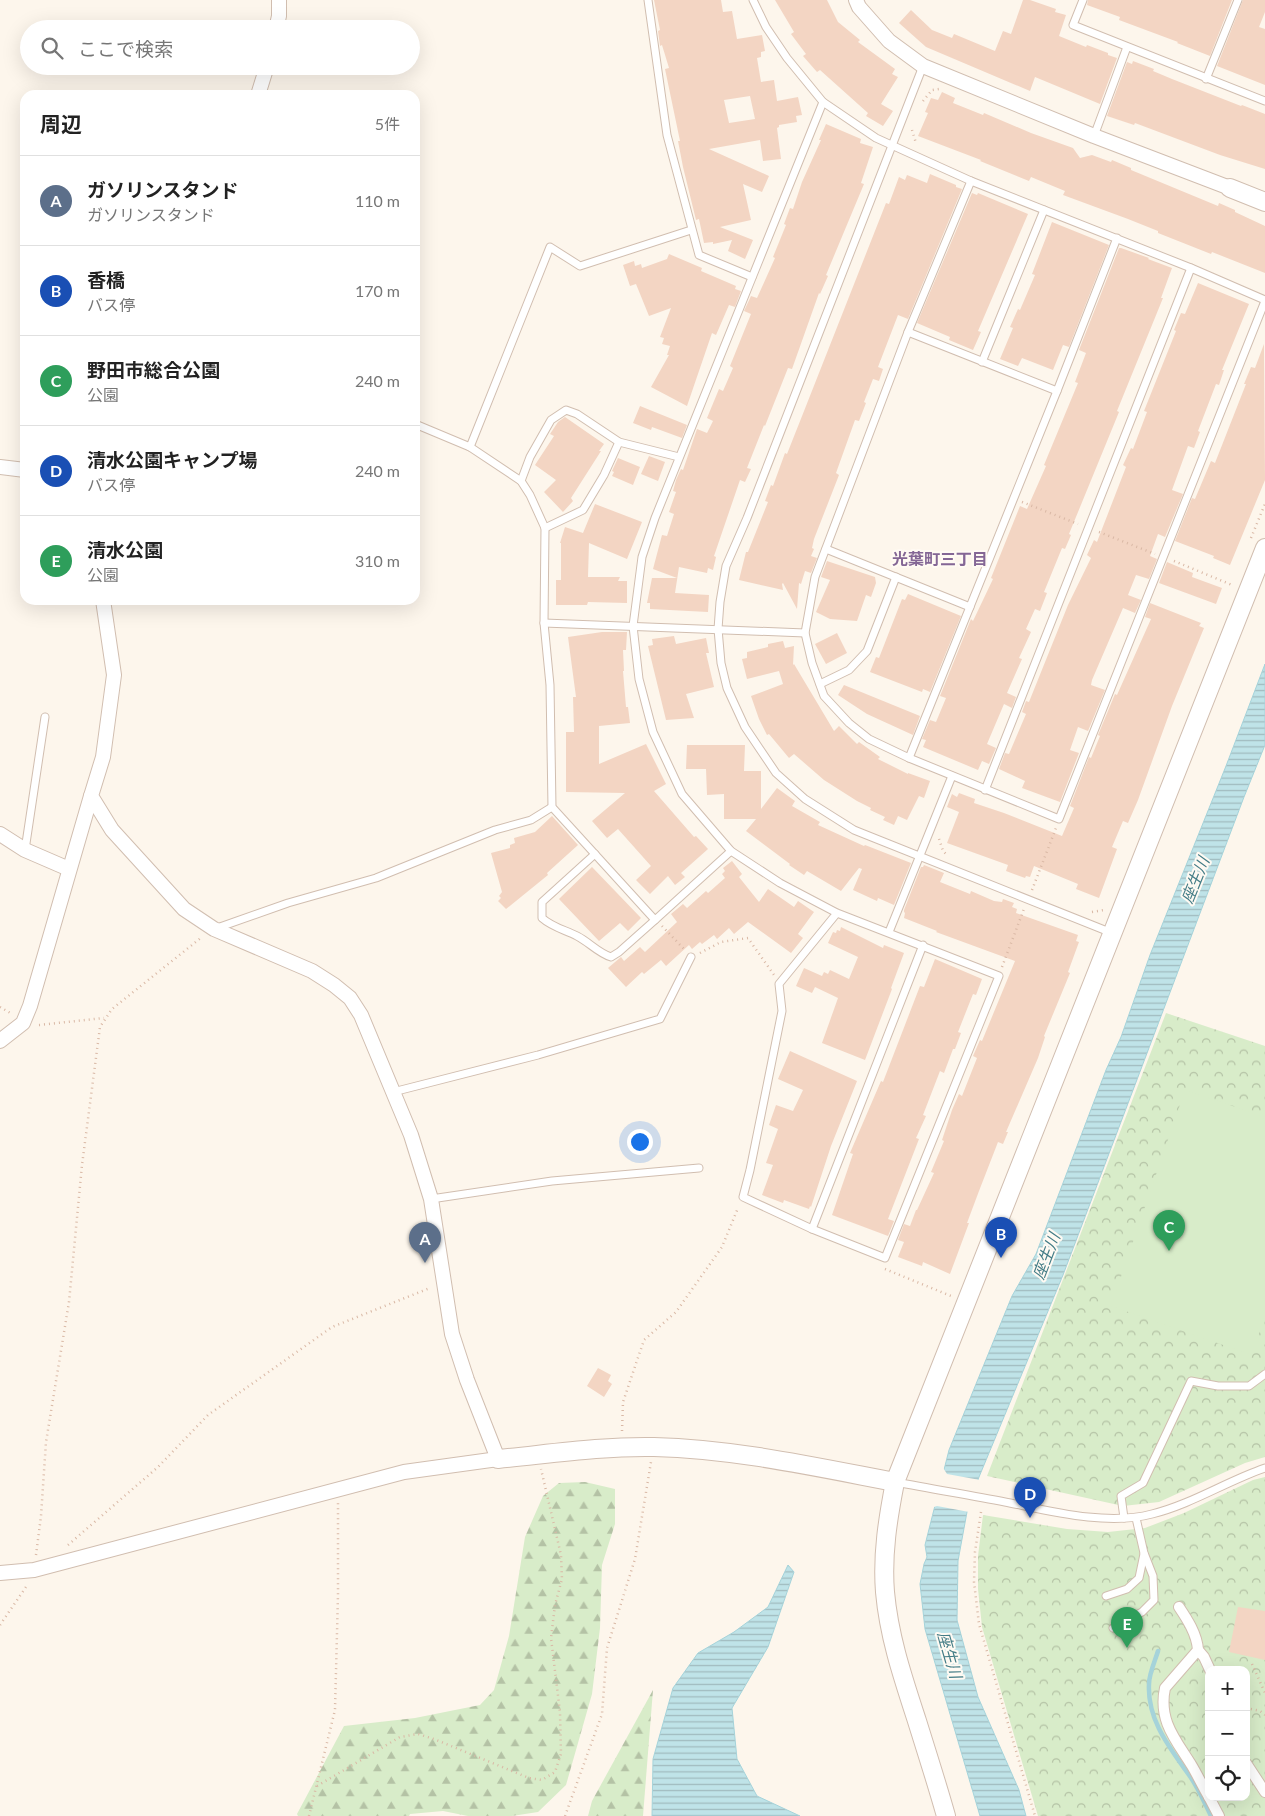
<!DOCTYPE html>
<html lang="ja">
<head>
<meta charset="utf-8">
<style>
	:root { --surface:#fff; --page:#f6f6f6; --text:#222; --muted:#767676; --line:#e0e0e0; --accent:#e76f51 }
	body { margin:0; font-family:Lato,"Noto Sans JP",sans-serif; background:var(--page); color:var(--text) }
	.controls { position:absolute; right:15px; bottom:15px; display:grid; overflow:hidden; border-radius:10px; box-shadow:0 5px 20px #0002 }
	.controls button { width:45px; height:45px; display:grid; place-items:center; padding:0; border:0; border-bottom:1px solid var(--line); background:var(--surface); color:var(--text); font:25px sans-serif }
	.you { position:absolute; left:639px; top:1141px; width:18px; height:18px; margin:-12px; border:4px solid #fff; border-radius:50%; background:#1a73e8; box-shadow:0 0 0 8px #1a73e833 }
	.badge { display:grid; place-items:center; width:32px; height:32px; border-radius:50%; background:var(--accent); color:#fff; font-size:16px; font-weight:700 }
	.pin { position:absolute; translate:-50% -41px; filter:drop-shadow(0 1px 2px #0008) }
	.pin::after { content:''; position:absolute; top:26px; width:18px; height:15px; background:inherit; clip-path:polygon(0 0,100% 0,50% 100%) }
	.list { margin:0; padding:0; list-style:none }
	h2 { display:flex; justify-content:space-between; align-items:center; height:65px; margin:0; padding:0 20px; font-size:21px }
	h2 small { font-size:16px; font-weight:400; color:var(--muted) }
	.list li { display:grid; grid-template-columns:32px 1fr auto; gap:15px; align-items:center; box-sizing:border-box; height:90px; padding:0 20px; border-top:1px solid var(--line) }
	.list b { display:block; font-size:19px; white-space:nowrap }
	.list p { margin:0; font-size:16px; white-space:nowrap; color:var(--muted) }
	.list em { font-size:16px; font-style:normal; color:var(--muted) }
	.icon { flex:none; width:28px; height:28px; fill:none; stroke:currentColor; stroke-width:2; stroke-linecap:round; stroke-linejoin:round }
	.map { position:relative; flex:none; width:1265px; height:1816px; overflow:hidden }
	.search { position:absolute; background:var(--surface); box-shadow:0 5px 20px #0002; left:20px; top:20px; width:400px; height:55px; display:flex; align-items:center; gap:12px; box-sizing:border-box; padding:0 18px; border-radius:28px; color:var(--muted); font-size:19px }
	.panel { position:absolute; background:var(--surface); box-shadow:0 5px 20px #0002; left:20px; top:90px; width:400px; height:515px; border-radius:15px }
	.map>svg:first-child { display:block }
</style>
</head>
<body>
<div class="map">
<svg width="1265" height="1816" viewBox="0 0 1265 1816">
	<defs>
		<pattern id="forest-firs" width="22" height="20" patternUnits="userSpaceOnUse" patternTransform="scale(1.25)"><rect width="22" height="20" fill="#d8ecc9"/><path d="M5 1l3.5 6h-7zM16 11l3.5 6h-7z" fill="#b4c2a5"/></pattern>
		<pattern id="park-crowns" width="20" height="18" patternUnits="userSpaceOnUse" patternTransform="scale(1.25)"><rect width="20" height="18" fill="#d8ecc9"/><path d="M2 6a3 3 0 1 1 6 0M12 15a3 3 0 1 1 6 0" fill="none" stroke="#b4c2a5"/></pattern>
		<pattern id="water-rules" width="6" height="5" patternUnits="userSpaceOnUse" patternTransform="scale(1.25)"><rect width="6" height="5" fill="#bfe3e8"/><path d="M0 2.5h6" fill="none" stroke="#a0bbbe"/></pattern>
	</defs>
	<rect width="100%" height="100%" fill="#fdf6ec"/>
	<!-- forest -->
	<g fill="url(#forest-firs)">
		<polygon points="585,1482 615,1489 615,1524 602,1565 600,1628 592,1694 566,1785 538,1812 512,1816 468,1816 443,1811 410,1814 409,1816 298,1816 297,1814 344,1726 415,1718 480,1705 494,1690 509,1636 525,1537 543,1496 559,1483"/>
		<polygon points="653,1690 643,1816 588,1816 592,1801"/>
	</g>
	<!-- park -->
	<g fill="url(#park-crowns)" fill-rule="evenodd">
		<polygon points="1166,1013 1265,1046 1265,1457 1245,1463 1159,1502 1123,1506 987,1476"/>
		<path d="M 1265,1477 L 1265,1816 L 1038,1816 L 982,1627 L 978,1589 L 978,1556 L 983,1515 L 1067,1529 L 1108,1532 L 1145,1528 L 1184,1513 L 1253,1480 ZM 1209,1670 L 1246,1670 L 1246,1797 L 1209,1797 Z"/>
	</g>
	<!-- garden -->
	<polygon fill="#d8ecc9" points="1185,1090 1265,1117 1265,1316 1252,1355 1111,1306"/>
	<!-- water -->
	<g fill="url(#water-rules)" stroke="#a5d3da">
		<polygon points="1265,664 1265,745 1244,797 1063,1275 979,1477 967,1512 958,1561 957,1620 978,1697 1019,1790 1026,1816 980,1816 925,1629 920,1584 924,1564 927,1557 925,1545 949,1450 1012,1296 1036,1254 1106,1070 1121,1037 1150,955 1226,766"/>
		<polygon points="788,1565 794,1572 768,1647 732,1708 737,1759 757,1796 800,1816 652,1816 653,1759 673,1688 698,1653 734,1632 768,1607"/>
	</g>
	<!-- pier -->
	<polygon fill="#fdf6ec" points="942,1466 947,1474 980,1480 969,1512 937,1506 931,1508"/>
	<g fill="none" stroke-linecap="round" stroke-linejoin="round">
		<!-- stream -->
		<path stroke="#a5d3da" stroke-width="4.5" d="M 1158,1651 C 1155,1661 1149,1674 1149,1684 C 1147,1720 1170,1748 1189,1775 C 1198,1787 1204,1802 1211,1816"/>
	</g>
	<!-- building -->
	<g fill="#f3d5c3" fill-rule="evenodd">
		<path d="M 654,0 L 721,0 L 723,12 L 732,11 L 737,39 L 762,35 L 765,51 L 761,52 L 761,57 L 757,58 L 761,82 L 774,80 L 777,101 L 798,97 L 802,115 L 796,116 L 797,122 L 779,125 L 779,127 L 777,128 L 781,159 L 763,161 L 760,140 L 709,149 L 769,176 L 762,192 L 743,184 L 751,220 L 720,227 L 753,240 L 745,259 L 728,251 L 732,240 L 713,244 L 713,242 L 704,243 L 699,219 L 696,220 L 683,167 L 678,141 L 680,141 L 665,69 L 669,68 L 662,45 L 660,46 L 658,31 L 660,30 ZM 750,96 L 755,119 L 729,123 L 724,100 Z"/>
		<polygon points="775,0 827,0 838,22 860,40 858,42 895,69 892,74 898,77 881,104 893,111 883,126 866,116 868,113 820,70 817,72 803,56 806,54 791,34 794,32"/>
		<polygon points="1023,0 1030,0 1056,9 1055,12 1066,15 1059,36 1086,47 1087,45 1108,53 1108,55 1117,58 1100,104 1035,77 1030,91 926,47 899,23 911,10 932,30 952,38 954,34 995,51 1003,31 1011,34"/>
		<polygon points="1088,0 1232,0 1210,56 1177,43 1178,42 1119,20 1120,17 1087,5"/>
		<polygon points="1243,0 1265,0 1265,12 1259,27 1265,29 1265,85 1217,66"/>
		<polygon points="1133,61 1154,69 1153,71 1172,79 1241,106 1242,105 1265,114 1265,169 1220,155 1135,123 1134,125 1107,116 1127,62 1132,64"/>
		<polygon points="942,92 955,98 953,103 983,115 984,113 1031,133 1073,148 1080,158 1092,155 1111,162 1112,160 1131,168 1131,170 1218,206 1219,203 1235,210 1235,212 1265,226 1265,273 1212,252 1211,254 1158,233 1158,231 1128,219 1063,195 1065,191 1031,177 1029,181 980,161 981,160 918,136 928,113 925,112 931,98 938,100"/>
		<polygon points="826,124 861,139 860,143 873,147 861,183 864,184 826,275 828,276 820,294 819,293 792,369 788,368 765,426 764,425 747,468 751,469 745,482 740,480 714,556 716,557 713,570 708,568 707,573 679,567 675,593 709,595 708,612 650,609 650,603 647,603 652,578 677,578 653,569 662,535 667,536 674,514 669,512 676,492 673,491 676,480 681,469 683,470 697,429 707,433 713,421 707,418 719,389 723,391 733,368 730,366 751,314 744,311 751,296 757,298 775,258 773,257 786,225 784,224 790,208 793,209 802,182 821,140 819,140"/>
		<polygon points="930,174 956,185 956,187 962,189 908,319 898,315 878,367 883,369 879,381 873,379 864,402 866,403 859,421 855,420 836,473 839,475 814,539 812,548 814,549 811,556 817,558 811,573 805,571 801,584 799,583 797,609 783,583 782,584 783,590 739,580 746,552 748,552 768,502 765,501 771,485 773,486 785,453 787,454 806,406 886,203 889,204 899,177 905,180 907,175 927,183"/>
		<polygon points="972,193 977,195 978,193 1028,214 978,331 981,332 973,350 949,340 950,337 917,323"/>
		<polygon points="1052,222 1109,245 1069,347 1063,345 1053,370 1022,358 1018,366 1000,359 1013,328 1010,327 1018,309 1020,310 1035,275 1032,274"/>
		<polygon points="1119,248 1121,248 1149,258 1148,259 1172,268 1161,298 1163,298 1117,411 1119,412 1069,534 1071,535 1065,549 1062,548 1044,592 1047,593 1040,611 1035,609 1026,629 1031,632 1019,658 1022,659 1007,693 1016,697 1012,708 1004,704 987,744 996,748 989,764 982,761 978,770 923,747 926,740 922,739 930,720 936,722 946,698 940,696 971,619 973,621 993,579 991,578 1020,506 1027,509 1046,466 1044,465 1078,383 1075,382 1086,353 1079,350"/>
		<polygon points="669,254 702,268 701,271 736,286 735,289 741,291 735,307 729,305 716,335 712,333 687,406 651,387 669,355 667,355 670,346 662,344 664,338 660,337 671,308 649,316 636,284 630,286 623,265 634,261 635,266 641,264 642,268 667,259"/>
		<polygon points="1198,283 1249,304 1222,370 1224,370 1219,385 1216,384 1198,431 1200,432 1194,448 1188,446 1172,490 1183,494 1165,537 1158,534 1150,556 1157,559 1149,579 1136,575 1128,595 1141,600 1135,613 1123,608 1092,680 1091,685 1105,690 1088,731 1078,727 1070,750 1079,753 1060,802 1022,788 1025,781 999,769 1005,753 1009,754 1026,714 1022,712 1026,701 1029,702 1031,697 1068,605 1091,558 1087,555 1094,540 1097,542 1126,467 1123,465 1131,448 1133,449 1147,412 1144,411 1176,331 1174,330 1181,313 1185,314"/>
		<polygon points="1264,344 1265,480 1230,565 1213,558 1214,556 1175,541 1192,498 1195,499 1211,461 1215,463 1246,384 1244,384 1251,367 1255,368"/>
		<polygon points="640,406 687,425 682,438 652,427 651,430 633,423"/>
		<polygon points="565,417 604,444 599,451 601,451 571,498 573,501 563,512 544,492 556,480 535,465 554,436 550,434 558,422"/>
		<polygon points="649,456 665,462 658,481 641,474"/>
		<polygon points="618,458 640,467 633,485 612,476 614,472 612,471"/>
		<polygon points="595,504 642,522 627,559 589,543 588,577 620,577 618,581 627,581 627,603 588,602 587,605 556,605 556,580 561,580 561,543 560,543 565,527 583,533"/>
		<polygon points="827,561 875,577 876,583 871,597 866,595 857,621 830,619 816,612 830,580 821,577"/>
		<polygon points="1167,562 1193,573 1192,577 1222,588 1216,604 1159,583"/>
		<polygon points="908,594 961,616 930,692 923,689 922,692 870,672 876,657 879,658 902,599 905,600"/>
		<polygon points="1150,603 1201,623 1199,626 1204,628 1172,706 1138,800 1128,823 1123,821 1112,847 1117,849 1099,898 1076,889 1078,884 1034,866 1030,877 1026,876 1025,878 1006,871 1008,865 947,843 959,812 947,807 952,794 957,797 959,793 975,799 974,803 1004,813 1062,836 1074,808 1070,806 1089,757 1091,758 1100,736 1098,735 1115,694 1117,695 1151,619 1145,617"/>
		<polygon points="602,632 627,632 626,650 623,650 624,671 623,671 626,707 628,707 630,723 599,726 599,764 646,744 666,784 654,791 694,837 696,836 708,849 681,873 685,877 675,885 668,876 650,894 636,880 651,866 618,829 607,838 592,821 625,793 566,792 566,732 574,732 573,697 576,697 568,637"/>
		<polygon points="837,633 847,653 826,664 815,644"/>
		<polygon points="674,636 676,644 706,638 709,653 706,653 714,687 686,694 694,718 666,720 648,646 653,645 652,639"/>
		<polygon points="783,641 785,648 794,646 793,665 794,664 834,731 839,726 857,744 859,742 880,757 878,759 908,774 908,773 930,781 924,798 919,796 907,820 898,816 894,825 883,820 885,817 870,810 871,808 857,801 824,780 794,754 789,758 769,734 767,735 759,719 751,696 783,684 779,671 747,679 742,659 747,658 747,652 768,647 768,644"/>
		<polygon points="844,685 920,716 913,735 867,714 838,695"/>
		<polygon points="687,745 745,745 744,771 761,771 761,809 777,788 795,801 792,806 820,822 818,825 864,846 865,845 911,863 894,905 878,898 877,901 853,890 862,869 859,868 841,891 807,871 804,875 789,865 790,864 746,831 756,819 724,819 724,794 707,795 706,769 686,769"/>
		<polygon points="552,816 578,845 547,873 548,875 506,909 498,901 501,898 499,896 502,892 491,853 510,848 510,845 515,843 514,838 535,832"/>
		<polygon points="732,861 742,874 739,877 759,902 768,889 794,907 798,901 814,912 798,934 803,938 791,953 748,922 734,934 729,928 717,939 714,935 702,944 700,942 692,949 689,945 666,966 661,960 644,974 642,972 626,987 608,968 621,957 624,961 640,947 645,952 677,922 671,914 683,904 687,908 706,891 708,893 725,878 722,874 725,871 723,868"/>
		<polygon points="924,865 944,873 940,882 970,894 971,891 994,901 1002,902 1003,899 1014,903 1012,907 1017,909 1016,913 1078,935 1076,941 1079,942 1068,972 1070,973 1044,1036 1045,1037 1038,1058 1006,1132 1008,1132 1003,1144 998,1142 979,1191 967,1223 969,1223 950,1274 923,1262 922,1266 898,1257 904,1242 898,1240 904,1224 910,1226 916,1210 917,1210 934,1173 931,1172 944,1141 942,1140 952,1110 959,1094 962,1096 977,1058 973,1056 980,1040 982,1041 1015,961 936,932 937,931 904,918 905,913 904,912 904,910 921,867 923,867"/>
		<polygon points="592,867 641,918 628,931 620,923 599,941 559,899"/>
		<polygon points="841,927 883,948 884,945 904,953 891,988 892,989 865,1060 822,1043 838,998 815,987 812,993 796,986 804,968 822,976 824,972 828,974 830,970 849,979 858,957 828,943 833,932 836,933 837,930 840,931"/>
		<polygon points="935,959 982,979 976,995 973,994 958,1032 961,1033 955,1049 953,1049 944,1073 940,1071 923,1115 926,1116 916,1138 919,1139 888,1219 894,1221 888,1236 832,1215 853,1154 850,1153 881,1081 883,1082 920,986 924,987"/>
		<polygon points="790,1051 857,1081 831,1146 811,1207 810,1206 809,1209 784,1200 783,1203 762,1195 773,1165 766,1163 778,1129 769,1125 776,1105 793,1111 803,1090 778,1079"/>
		<polygon points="598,1368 611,1375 608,1381 612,1384 604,1397 587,1386"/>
		<polygon points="1238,1607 1265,1611 1265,1660 1229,1652"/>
	</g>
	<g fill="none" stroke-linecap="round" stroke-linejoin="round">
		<defs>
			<g id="service">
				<polyline points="648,0 667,135 699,255 752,277"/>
				<polyline points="753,0 766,27 787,58 823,102 876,138 971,181 1191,268 1265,300"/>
				<polyline points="1083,0 1073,25 1265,101"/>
				<polyline points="923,66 747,518 726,566 720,602 718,629 721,663 727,688 745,727 776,773 805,799 854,830 1112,933"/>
				<polyline points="1206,79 1238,0"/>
				<polyline points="823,102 655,518 642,557 633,626 639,679 653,732 682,794 731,851 780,883 837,913 999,976 885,1258 812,1229 743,1197 750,1170 782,1011 779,984 837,913"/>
				<polyline points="1094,136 1127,47"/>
				<polyline points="971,181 908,332 815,577 805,633 812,663 824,696 849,723 869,739 909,758 1059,819 1265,301"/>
				<polyline points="908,332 1057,391"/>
				<polyline points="982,362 1044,210"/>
				<polyline points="415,424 470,447 521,481 530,495 545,528 544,623 550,685 552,807 655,920 731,851"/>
				<polyline points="470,447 550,247 580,266 691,230"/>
				<polyline points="521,481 530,457 551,420 566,410 577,414 619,442 679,457"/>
				<polyline points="545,528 583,510 604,475 619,442"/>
				<polyline points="826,549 970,607"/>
				<polyline points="544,623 805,633"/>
				<polyline points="820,684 849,670 867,651 896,577"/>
				<polyline points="909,758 1057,391 1117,238"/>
				<polyline points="985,790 1191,268"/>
				<polyline points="25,850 45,717"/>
				<path d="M 595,854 L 542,902 L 542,918 C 552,927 565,930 577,936 C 589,942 598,953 611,957 L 619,952 L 655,920"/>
				<polyline points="217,928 288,903 376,878 495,830 531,820 552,807"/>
				<polyline points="889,932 952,776"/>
				<polyline points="393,1092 538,1055 660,1019 691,957"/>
				<polyline points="431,1199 552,1181 699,1168"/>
				<polyline points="812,1229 923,945"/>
				<path d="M 896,1482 C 932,1489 969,1495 1005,1502 C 1050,1511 1107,1526 1152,1514 C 1192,1504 1227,1481 1265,1468"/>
				<polyline points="1124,1518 1121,1496 1143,1483 1191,1381 1218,1386 1249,1386 1265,1374"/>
				<polyline points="1106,1596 1127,1589 1139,1578 1144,1554"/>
				<polyline points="1113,1628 1142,1612 1154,1600 1153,1576 1144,1553 1136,1518"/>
			</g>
			<g id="pedestrian">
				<path d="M 1179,1607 C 1187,1619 1197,1634 1198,1650 L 1165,1688 C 1158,1721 1176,1740 1192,1766 C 1198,1776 1203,1787 1209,1797"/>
				<polyline points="1198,1650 1204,1657 1210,1670"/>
				<polyline points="1246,1763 1265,1792"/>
				<polyline points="1209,1797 1219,1816"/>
			</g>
			<g id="minor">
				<polyline points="856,0 859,7 889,41 923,66 1094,136 1230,188"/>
				<polyline points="276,29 279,16 279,0"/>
				<polyline points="258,95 267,66"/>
				<polyline points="0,467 25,470"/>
				<polyline points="0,834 25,850 69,869"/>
				<polyline points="0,1041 23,1023 30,1006 91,796"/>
				<polyline points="0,1573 34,1570 404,1472 498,1459 467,1380 452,1334 431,1199 411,1135 361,1015 350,998 334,985 312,971 214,929 184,909 112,830 91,796 103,757 114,675 103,600"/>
			</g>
			<g id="tertiary">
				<polyline points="1230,188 1265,202"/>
				<path d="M 498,1459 C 550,1454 602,1446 654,1447 C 735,1449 816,1467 895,1482"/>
				<path d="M 946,1816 C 937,1784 927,1753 917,1721 C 903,1678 889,1637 885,1592 C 882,1554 888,1518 895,1482 L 1265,548"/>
			</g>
		</defs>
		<!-- service casing -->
		<use href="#service" stroke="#d1beb0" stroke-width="9"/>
		<!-- pedestrian casing -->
		<use href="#pedestrian" stroke="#d1beb0" stroke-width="12"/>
		<!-- minor casing -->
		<use href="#minor" stroke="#d1beb0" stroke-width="16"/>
		<!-- tertiary casing -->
		<use href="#tertiary" stroke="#d1beb0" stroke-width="20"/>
		<!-- path -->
		<g stroke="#d9b8a5" stroke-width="2.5" stroke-dasharray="1 4" stroke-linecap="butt">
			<polyline points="923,101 932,90 939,89"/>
			<polyline points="912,130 916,143"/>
			<polyline points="1022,502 1078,524"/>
			<polyline points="1099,532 1155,554"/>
			<polyline points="1251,538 1265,504"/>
			<polyline points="1174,561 1232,585 1231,587"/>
			<polyline points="939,839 943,851 946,854"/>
			<polyline points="1032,890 1056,828"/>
			<polyline points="1092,912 1104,910"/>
			<polyline points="662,926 684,949"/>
			<polyline points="700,953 721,942 748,938 774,975"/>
			<polyline points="1002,967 1024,909"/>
			<polyline points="0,1007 12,1014"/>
			<polyline points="39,1025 104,1018"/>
			<polyline points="885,1269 951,1296"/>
			<polyline points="622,1431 623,1402 644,1340 676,1312 722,1247 738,1208"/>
			<polyline points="981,1512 975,1552 974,1582 979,1624 1035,1816"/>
			<polyline points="68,1545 158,1467 208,1415 332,1327 430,1288"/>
			<polyline points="36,1555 41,1516 46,1442 69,1302 82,1165 100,1027 112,1009 202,937"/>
			<polyline points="0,1625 28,1584"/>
			<polyline points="1252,1664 1265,1693"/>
			<polyline points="1246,1708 1260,1711 1265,1715"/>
			<polyline points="317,1786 400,1737 418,1734 434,1739 529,1778 542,1780 555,1772 561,1754 560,1712 551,1638 555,1605 562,1579 561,1555 541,1469"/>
			<polyline points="309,1816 335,1710 338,1594 338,1503"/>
			<polyline points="565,1816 602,1714 607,1648 635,1559 651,1462"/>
		</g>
		<!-- service -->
		<use href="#service" stroke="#fff" stroke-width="7"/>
		<!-- pedestrian -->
		<use href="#pedestrian" stroke="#fff" stroke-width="10"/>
		<!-- minor -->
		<use href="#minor" stroke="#fff" stroke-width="14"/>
		<!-- tertiary -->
		<use href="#tertiary" stroke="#fff" stroke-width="18"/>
	</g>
	<g text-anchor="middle" stroke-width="4" stroke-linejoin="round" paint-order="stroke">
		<!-- neighbourhood labels -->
		<g font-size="16" font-weight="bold" fill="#846695" stroke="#fffaf3">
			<text x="940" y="565">光葉町三丁目</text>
		</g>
		<!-- water labels -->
		<g font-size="16" font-style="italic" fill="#437c86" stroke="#fffaf3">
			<text transform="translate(1195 880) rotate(-68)" y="6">座生川</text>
			<text transform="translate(1046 1256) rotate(-69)" y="6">座生川</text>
			<text transform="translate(950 1655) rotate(74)" y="6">座生川</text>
		</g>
	</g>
</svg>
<div class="controls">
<button>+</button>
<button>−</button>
<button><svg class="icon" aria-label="locate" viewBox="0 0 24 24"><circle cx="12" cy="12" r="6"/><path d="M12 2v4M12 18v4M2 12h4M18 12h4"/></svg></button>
</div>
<div class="you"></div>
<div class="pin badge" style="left:425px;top:1263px;background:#5c6f8a">A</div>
<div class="pin badge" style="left:1001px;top:1258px;background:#1a4fb4">B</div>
<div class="pin badge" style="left:1169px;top:1251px;background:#2e9e5b">C</div>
<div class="pin badge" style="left:1030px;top:1518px;background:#1a4fb4">D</div>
<div class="pin badge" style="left:1127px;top:1648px;background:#2e9e5b">E</div>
<div class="search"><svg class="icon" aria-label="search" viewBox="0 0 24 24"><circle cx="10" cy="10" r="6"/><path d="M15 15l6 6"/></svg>ここで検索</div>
<section class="panel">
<h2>周辺<small>5件</small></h2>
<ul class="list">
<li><span class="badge" style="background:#5c6f8a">A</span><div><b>ガソリンスタンド</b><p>ガソリンスタンド</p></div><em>110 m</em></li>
<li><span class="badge" style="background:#1a4fb4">B</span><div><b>香橋</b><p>バス停</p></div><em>170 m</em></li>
<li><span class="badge" style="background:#2e9e5b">C</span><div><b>野田市総合公園</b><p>公園</p></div><em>240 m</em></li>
<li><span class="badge" style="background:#1a4fb4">D</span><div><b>清水公園キャンプ場</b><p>バス停</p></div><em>240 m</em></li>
<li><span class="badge" style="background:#2e9e5b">E</span><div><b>清水公園</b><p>公園</p></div><em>310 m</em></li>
</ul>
</section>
</div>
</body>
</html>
